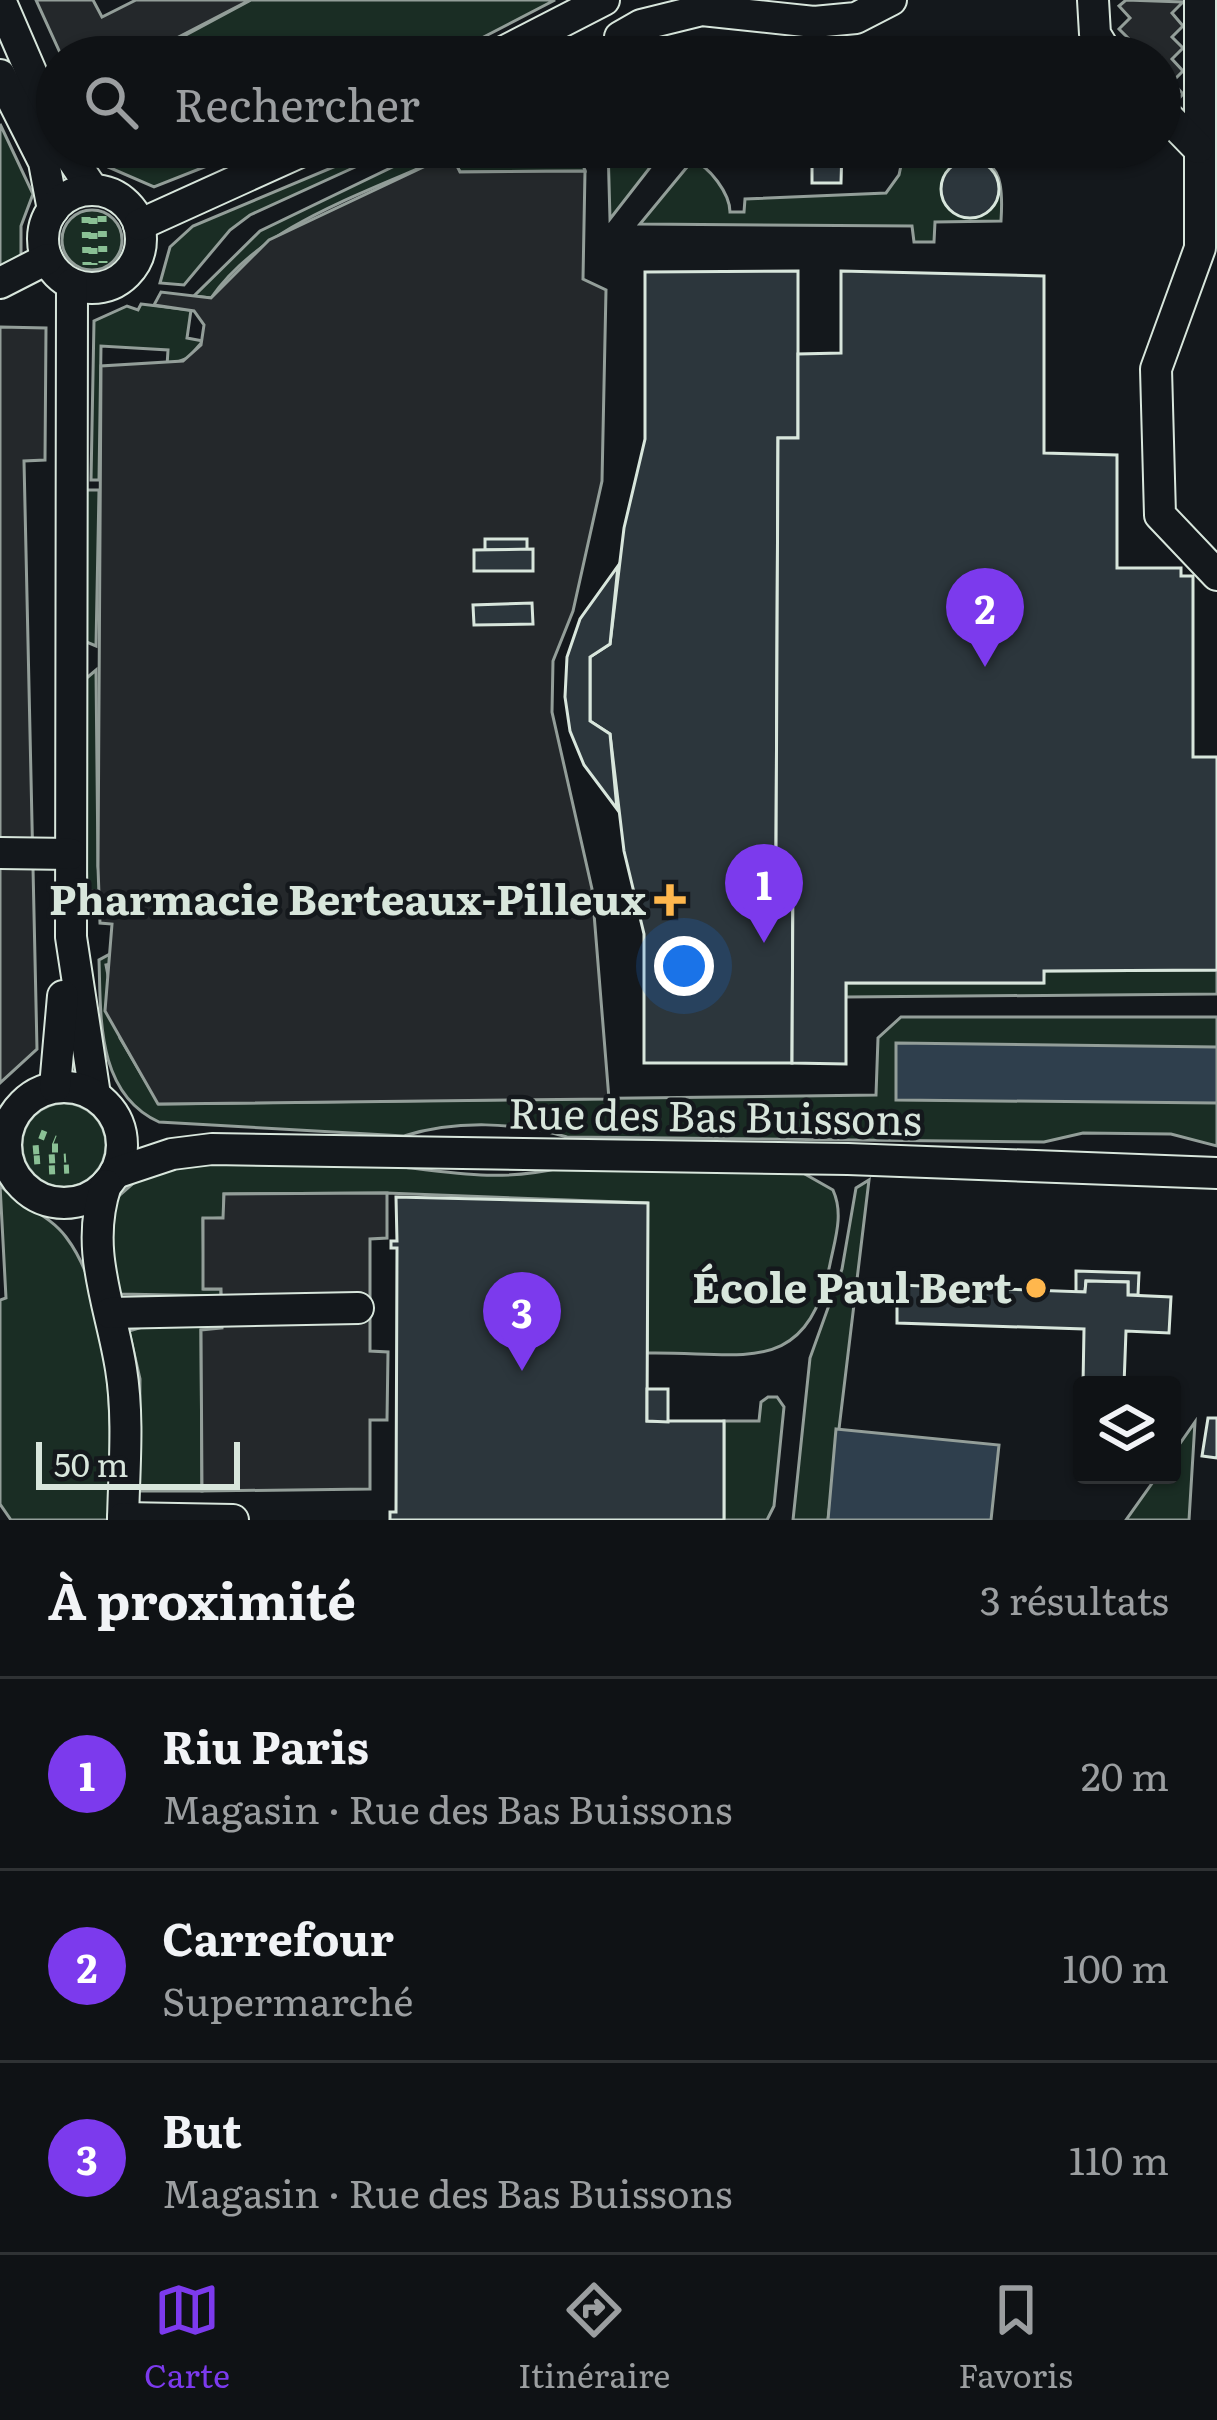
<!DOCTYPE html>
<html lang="fr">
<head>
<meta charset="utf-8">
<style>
	:root { --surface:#0f1215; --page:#181b1e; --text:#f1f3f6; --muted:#9b9ea0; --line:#2f3234; --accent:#7c3aed }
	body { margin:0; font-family:Literata,serif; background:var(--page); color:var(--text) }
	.controls { position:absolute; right:36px; bottom:36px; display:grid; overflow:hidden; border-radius:12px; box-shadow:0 3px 9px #0004 }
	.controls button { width:108px; height:108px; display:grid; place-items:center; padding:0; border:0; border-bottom:3px solid var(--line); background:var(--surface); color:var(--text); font:60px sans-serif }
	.scale { position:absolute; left:36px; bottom:30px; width:204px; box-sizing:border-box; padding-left:12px; border:6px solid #d8e6dc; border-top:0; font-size:33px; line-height:42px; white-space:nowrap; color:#d8e6dc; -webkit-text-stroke:9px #14181c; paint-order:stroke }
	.you { position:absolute; left:684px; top:966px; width:42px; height:42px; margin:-30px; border:9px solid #fff; border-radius:50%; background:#1a73e8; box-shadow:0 0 0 18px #1a73e833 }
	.badge { display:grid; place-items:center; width:78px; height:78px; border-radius:50%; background:var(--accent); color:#fff; font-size:39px; font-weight:700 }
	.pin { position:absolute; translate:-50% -99px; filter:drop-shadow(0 3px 6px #0008) }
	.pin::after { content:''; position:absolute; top:63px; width:42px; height:36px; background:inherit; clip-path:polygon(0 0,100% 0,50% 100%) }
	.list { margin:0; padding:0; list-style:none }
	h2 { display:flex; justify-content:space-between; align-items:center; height:156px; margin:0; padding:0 48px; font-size:51px }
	h2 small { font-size:39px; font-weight:400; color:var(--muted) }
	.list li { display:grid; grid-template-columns:78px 1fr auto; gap:36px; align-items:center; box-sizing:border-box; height:192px; padding:0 48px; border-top:3px solid var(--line) }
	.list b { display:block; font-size:45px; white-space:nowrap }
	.list p { margin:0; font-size:39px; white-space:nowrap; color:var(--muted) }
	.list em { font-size:39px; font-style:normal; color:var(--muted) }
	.icon { flex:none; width:66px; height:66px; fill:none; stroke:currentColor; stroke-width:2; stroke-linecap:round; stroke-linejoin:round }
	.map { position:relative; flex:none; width:1217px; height:1520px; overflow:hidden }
	.search { position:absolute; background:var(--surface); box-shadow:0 3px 9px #0004; left:36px; right:36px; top:36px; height:132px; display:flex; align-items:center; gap:30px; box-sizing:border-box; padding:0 42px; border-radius:66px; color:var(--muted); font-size:45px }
	.sheet { height:732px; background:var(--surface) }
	nav { display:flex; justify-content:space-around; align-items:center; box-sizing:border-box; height:168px; border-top:3px solid var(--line); background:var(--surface); font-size:33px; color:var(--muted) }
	nav a { display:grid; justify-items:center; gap:6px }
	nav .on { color:var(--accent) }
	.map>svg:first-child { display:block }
</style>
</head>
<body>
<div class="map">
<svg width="1217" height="1520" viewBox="0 0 1217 1520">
	<rect width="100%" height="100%" fill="#14181c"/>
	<!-- green -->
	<g fill="#1a2d24" stroke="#939e99" stroke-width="3">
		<polygon points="251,0 555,0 445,57 145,57"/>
		<polygon points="0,124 33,194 21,226 21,260 0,272"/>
		<polygon points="90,147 255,147 154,187 108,167"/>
		<polygon points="381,147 399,147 250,215 230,230 184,285 160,283 170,247 193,226"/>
		<path d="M 434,147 L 578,147 L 585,171 L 460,172 L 450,154 C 369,193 264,222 211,298 L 194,296 L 260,231 Z"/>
		<polygon points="608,147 666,147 610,219"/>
		<path d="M 905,147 L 932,147 L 932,157 C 990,156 1005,158 1001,221 L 935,222 L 934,242 L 914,242 L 912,226 L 640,224 L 692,161 C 709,165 730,194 730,212 L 744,212 L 745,199 L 886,193 L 899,175 Z"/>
		<circle cx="92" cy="240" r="30"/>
		<polygon points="141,304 191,310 187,338 203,341 188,358 167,366 168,350 101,346 99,480 91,480 94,321 127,306 138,310"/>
		<polygon points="85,490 99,490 96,646 84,641"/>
		<polygon points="96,670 98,866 101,891 87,891 82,682"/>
		<path d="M 112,953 L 111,964 L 106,965 L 120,1038 L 159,1104 L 876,1095 L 878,1038 L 901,1017 L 1217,1017 L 1217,1146 L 1171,1134 L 1083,1133 L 1044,1142 L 567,1137 C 516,1122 455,1120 404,1136 L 159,1122 C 96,1093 101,1017 99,960 Z"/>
		<polygon points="1217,970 1217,994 846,997 846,983 1043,983 1044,971"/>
		<circle cx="64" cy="1145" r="42"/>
		<path d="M 178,1164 C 252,1165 329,1160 403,1167 C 460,1174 503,1181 560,1168 L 803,1173 L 833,1190 C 844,1214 835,1239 830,1264 C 806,1380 742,1351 647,1353 L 647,1203 L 386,1193 L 224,1194 L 224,1218 L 203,1219 L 204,1289 L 221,1289 L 221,1296 L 120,1294 L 110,1259 L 114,1200 L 138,1179 Z"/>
		<polygon points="869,1180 828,1520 793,1520 810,1358 842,1269 856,1188"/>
		<path d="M 0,1185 C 19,1205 49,1214 66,1237 C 117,1304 110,1439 110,1520 L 11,1520 L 0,1504 L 0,1300 L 6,1298 Z"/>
		<polygon points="222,1323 222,1329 201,1330 202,1491 139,1491 140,1379 129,1331 149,1325"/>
		<polygon points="768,1397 777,1397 784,1407 774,1506 767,1520 724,1520 724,1421 759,1421 761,1402"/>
		<polygon points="1195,1422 1189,1520 1126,1520 1158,1475 1172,1475 1172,1455"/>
	</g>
	<!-- parking -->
	<g fill="#24282b" stroke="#939e99" stroke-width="3">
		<polygon points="36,0 93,0 102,17 136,0 250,0 140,57 62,57"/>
		<polygon points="1126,0 1183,2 1172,13 1183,26 1172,37 1183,48 1172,59 1183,71 1172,82 1183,94 1172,106 1160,94 1160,57 1124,57 1119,52 1131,41 1119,29 1130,18 1119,6"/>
		<polygon points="451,154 460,172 585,171 583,279 606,290 602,481 573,611 553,661 552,712 592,889 609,1099 158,1104 105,1011 112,924 100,923 98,867 101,366 183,361 201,345 204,325 194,311 154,305 161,292 211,298 269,240"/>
		<polygon points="0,327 46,328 45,460 24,461 37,1049 0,1083"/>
		<polygon points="387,1193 387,1238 370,1239 370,1351 388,1352 387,1420 370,1420 370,1489 202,1491 201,1330 222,1328 221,1289 203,1289 203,1218 223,1218 224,1194"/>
	</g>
	<!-- water -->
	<g fill="#2f3f4d" stroke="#939e99" stroke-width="3">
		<polygon points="896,1043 1217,1047 1217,1103 896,1100"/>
		<polygon points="836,1429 999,1445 991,1520 828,1520"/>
	</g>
	<!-- building -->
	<g fill="#2c363c" stroke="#d8e6dc" stroke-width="3">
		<polygon points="812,147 842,147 841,183 812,183"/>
		<circle cx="970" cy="189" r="29"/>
		<polygon points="798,271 798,438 778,438 776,855 782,854 782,876 793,876 792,1063 644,1063 644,934 624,851 610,734 590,721 590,657 610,644 624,528 645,439 645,272"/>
		<polygon points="841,271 1044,276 1044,453 1117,455 1117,568 1181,568 1181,576 1193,576 1193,757 1217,757 1217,970 1044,971 1044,983 846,983 846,1064 792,1063 793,876 782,876 782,854 776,855 778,438 798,438 798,354 841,353"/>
		<rect x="485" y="539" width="42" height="11"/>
		<polygon points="533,549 533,571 474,571 474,550"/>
		<polygon points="618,566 610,644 590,657 590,721 610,734 617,809 584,765 570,731 565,697 567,657 580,619"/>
		<polygon points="532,603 533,624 474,625 473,605"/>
		<polygon points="396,1197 648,1203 647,1421 724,1421 724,1520 390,1520 390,1512 396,1512 397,1248 391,1248 391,1241 397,1241"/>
		<polygon points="1076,1271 1139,1273 1138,1295 1128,1295 1128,1282 1086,1281 1085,1292 1076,1292"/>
		<polygon points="1086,1281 1128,1282 1128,1295 1171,1297 1169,1333 1126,1331 1124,1385 1083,1385 1084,1329 897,1323 897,1285 1085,1292"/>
		<polygon points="647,1389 668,1389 668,1422 647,1421"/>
		<polygon points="1208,1418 1217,1418 1217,1458 1202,1456"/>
	</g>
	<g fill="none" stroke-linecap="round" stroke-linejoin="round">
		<defs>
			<g id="minor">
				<polyline points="0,0 57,132"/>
				<polyline points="1093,0 1095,34 1109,57"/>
				<polyline points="1200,0 1200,248 1156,369 1160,515 1217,575"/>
				<polyline points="620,37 641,25 702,10 814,22 856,18 891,0"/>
				<polyline points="493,57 604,0"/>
				<polyline points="0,75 44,162 53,210"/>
				<polyline points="1160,109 1198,148"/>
				<polyline points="64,147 93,190"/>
				<circle cx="92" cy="239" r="49"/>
				<polyline points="139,225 311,147"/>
				<polyline points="0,283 47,259"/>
				<polyline points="72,284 71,937 95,1095"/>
				<polyline points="0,853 71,854"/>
				<circle cx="64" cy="1145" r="58"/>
				<polyline points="55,1087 63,996"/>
				<polyline points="115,1173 172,1154 212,1149 848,1159 1217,1173"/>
				<path d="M 106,1185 C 84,1250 111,1305 121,1369 C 129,1418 124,1470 123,1520"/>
				<polyline points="110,1313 358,1308"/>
				<polyline points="123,1518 233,1520"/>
			</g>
		</defs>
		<!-- minor casing -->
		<use href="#minor" stroke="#d8e6dc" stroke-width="34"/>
		<!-- minor -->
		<use href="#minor" stroke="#14181c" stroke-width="30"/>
		<!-- hedge -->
		<g stroke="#8ac095" stroke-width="9" stroke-dasharray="6 9" stroke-linecap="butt">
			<polyline points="102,216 103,263"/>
			<polyline points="86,217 87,265"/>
			<polyline points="93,218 93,265"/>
			<polyline points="40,1134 55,1140"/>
			<polyline points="52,1148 64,1148"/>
			<polyline points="33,1150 46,1149"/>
			<polyline points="34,1160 66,1158"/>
			<polyline points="49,1170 69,1169"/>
		</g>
	</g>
	<!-- markers -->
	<g fill="#ffb74d" stroke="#14181c" stroke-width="4.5">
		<path d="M664 882h12v12h12v12h-12v12h-12v-12h-12v-12h12z"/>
		<circle cx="1036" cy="1288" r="12"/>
	</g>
	<g text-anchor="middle" stroke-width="9" stroke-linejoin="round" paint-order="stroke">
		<!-- poi labels -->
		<g font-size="42" font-weight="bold" fill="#d8e6dc" stroke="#14181c" text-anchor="end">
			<text x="646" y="915">Pharmacie Berteaux-Pilleux</text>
			<text x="1012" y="1303">École Paul Bert</text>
		</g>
		<!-- street labels -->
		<g font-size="42" fill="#d8e6dc" stroke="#14181c">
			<text transform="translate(715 1117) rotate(1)" y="15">Rue des Bas Buissons</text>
		</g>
	</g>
</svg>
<div class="controls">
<button><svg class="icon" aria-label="layers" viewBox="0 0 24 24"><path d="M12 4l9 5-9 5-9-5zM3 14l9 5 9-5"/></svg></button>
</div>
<div class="scale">50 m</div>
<div class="you"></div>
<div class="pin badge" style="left:764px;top:943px">1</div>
<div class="pin badge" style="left:985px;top:667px">2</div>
<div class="pin badge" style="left:522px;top:1371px">3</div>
<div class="search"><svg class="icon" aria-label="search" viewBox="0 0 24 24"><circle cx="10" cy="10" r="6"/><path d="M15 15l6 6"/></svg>Rechercher</div>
</div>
<section class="sheet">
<h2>À proximité<small>3 résultats</small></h2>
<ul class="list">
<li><span class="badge">1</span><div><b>Riu Paris</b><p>Magasin · Rue des Bas Buissons</p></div><em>20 m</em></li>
<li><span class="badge">2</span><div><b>Carrefour</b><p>Supermarché</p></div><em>100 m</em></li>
<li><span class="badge">3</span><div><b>But</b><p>Magasin · Rue des Bas Buissons</p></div><em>110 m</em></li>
</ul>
</section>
<nav>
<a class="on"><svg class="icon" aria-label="map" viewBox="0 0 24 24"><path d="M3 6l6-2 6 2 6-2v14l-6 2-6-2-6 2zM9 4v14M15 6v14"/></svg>Carte</a>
<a><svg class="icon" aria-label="directions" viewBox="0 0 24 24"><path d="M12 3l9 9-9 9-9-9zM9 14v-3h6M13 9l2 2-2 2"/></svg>Itinéraire</a>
<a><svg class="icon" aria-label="saved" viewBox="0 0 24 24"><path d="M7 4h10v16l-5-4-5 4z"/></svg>Favoris</a>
</nav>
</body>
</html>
